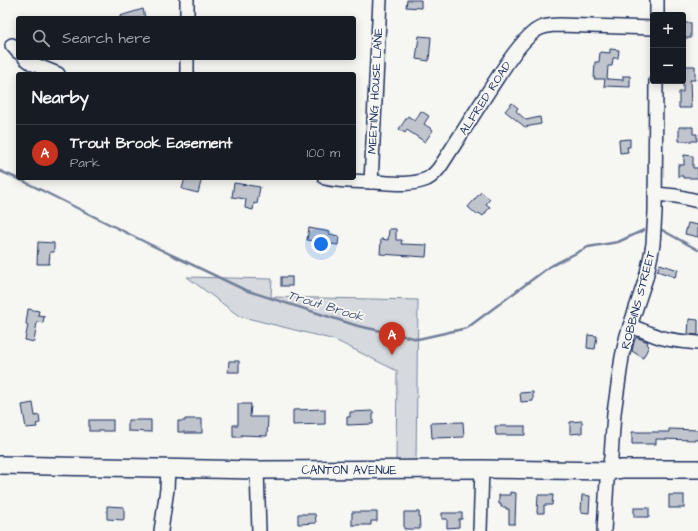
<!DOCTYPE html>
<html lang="en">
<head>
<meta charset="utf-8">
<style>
	:root { --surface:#171b24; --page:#242831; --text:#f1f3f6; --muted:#9ea1a6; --line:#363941; --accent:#c8321e }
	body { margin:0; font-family:"Architects Daughter",sans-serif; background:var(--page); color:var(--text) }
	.controls { position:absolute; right:12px; top:12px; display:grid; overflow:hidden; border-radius:4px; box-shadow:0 2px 10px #0003 }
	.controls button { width:36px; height:36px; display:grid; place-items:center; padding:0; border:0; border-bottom:1px solid var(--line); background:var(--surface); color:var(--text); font:20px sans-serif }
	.you { position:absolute; left:321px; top:244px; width:14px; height:14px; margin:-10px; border:3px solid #fff; border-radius:50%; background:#1a73e8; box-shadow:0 0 0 6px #1a73e833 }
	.badge { display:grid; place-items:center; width:26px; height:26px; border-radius:50%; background:var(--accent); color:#fff; font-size:13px; font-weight:700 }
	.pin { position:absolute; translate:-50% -33px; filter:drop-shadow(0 1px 2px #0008) }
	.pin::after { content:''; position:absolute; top:21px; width:14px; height:12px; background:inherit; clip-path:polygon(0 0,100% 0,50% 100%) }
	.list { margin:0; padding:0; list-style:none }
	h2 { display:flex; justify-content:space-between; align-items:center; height:52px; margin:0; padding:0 16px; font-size:17px }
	h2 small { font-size:13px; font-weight:400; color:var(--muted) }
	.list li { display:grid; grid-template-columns:26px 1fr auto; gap:12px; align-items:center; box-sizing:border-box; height:56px; padding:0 16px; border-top:1px solid var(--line) }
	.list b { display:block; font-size:15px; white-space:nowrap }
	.list p { margin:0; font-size:13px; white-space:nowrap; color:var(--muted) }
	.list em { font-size:13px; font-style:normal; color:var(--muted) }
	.icon { flex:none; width:22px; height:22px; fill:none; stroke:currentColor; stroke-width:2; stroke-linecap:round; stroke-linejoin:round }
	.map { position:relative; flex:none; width:698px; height:531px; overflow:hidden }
	.search { position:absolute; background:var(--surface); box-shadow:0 2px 10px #0003; left:16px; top:16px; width:340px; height:44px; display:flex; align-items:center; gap:10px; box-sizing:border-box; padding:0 14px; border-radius:4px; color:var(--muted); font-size:15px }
	.panel { position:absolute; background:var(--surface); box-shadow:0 2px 10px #0003; left:16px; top:72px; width:340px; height:108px; border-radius:4px }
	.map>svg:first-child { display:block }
</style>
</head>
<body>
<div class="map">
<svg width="698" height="531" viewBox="0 0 698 531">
	<rect width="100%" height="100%" fill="#f6f6f2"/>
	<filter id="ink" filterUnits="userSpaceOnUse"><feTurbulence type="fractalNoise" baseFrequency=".025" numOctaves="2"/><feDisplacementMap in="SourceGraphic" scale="8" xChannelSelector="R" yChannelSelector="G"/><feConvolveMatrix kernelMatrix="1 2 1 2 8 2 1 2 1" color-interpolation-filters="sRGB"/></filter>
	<g filter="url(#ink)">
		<!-- green -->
		<polygon fill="#d6d9dd" stroke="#78849e" points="187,277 272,279 271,297 418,300 416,460 396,461 397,371 335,340 239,316"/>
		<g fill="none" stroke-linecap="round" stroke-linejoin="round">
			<!-- stream -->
			<g stroke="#717e99" stroke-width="2.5">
				<polyline points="0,171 23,181 149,244 245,290 358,326 418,339 467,328 549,267 588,247 618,242 644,230"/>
				<polyline points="662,230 698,250"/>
			</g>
		</g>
		<!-- building -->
		<g fill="#c0c4cd" stroke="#1b2f5e">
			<polygon points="407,0 421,0 421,8 406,7"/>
			<polygon points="143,9 145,18 120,18 120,16"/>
			<rect x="683" y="23" width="8" height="15"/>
			<polygon points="419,36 431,37 429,61 416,59"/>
			<polygon points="610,49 619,50 618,58 613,58 612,66 608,66 607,79 623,80 623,76 630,76 630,87 604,86 605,79 594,79 595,62 599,62 600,52 610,53"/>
			<polygon points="683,66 695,66 695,80 690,80 691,108 679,108 679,92 683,92"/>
			<polygon points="512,103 518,108 516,111 526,120 540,117 541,124 525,127 505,111"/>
			<polygon points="421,111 429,116 424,124 433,130 425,142 407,130 405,133 399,129 408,116 415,121"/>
			<polygon points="679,127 693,127 693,134 697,134 697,141 679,141"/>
			<polygon points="630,139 630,147 627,147 628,152 620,153 619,140"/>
			<polygon points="684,155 693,156 693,168 698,168 698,178 683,178 683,176 678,176 678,165 684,165"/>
			<polygon points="185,178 202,178 198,193 182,189"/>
			<polygon points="234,183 260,187 257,204 254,203 253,210 245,208 246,199 232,197"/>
			<polygon points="481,192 490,199 486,204 490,207 483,216 479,213 477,215 468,207"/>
			<polygon points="688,223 698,225 698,237 685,234"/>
			<polygon points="309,228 330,232 329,234 339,236 338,245 307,240"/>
			<polygon points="389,229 396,229 396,240 402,240 401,244 427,245 426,257 380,254 381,239 388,240"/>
			<polygon points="38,242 54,243 54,252 50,252 49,264 37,264"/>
			<polygon points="660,264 678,270 675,277 657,271"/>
			<rect x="281" y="277" width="11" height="9"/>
			<polygon points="28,309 39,311 38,315 44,316 43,323 37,322 34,342 25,340 28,325 26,324"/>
			<polygon points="689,319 698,320 698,335 688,334"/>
			<polygon points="588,335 597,336 595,349 587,348"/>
			<polygon points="636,337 648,342 647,344 649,346 643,358 632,351 634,342"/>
			<polygon points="229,361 239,361 239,372 228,372"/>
			<polygon points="533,392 533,401 521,402 520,393"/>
			<polygon points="33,403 35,416 39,415 40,423 36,424 37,427 26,428 22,405"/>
			<polygon points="238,404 251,404 250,417 268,417 267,436 241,435 241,437 233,437 233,425 238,425"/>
			<polygon points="325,409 325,424 293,425 293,410"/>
			<polygon points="373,411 373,424 347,425 347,417 350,417 350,412"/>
			<polygon points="185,419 202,419 202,433 185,433 185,432 178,432 178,421 185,421"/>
			<rect x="89" y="420" width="24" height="11"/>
			<polygon points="128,420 151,420 151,432 128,431"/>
			<polygon points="582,421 582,433 570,434 570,422"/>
			<polygon points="463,422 464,437 432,438 431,423"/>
			<polygon points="495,426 525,426 525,435 496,435"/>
			<polygon points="669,429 698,430 698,440 656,439 656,444 632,444 632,432 669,432"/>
			<polygon points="510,492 516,493 515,524 509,524 509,509 506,509 506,507 501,507 501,504 499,504 499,495 510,495"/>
			<polygon points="538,495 553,495 552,505 544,505 544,513 537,513"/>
			<polygon points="582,495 590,496 589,513 581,512"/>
			<rect x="669" y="495" width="15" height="13"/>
			<polygon points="107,506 124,507 124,520 107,519"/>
			<rect x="634" y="508" width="15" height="9"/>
			<polygon points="352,512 377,512 377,521 371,521 371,525 352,525"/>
			<polygon points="404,512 419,512 420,529 404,529"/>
			<polygon points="442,513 462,513 462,519 459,519 459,527 447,528 447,519 442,519"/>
			<polygon points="298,514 315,514 316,523 298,524"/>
		</g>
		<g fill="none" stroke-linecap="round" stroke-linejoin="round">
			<defs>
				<g id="minor">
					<polyline points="657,0 657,15"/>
					<polyline points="187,18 187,0"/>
					<polyline points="12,45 18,52"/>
					<polyline points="25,58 33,64 58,74"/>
					<polyline points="187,74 187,58"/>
					<path d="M 325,178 C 341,182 358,181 374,182 C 391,183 411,186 427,179 C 433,176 438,170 442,164 C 458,139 474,114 490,89 C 502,71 518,44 535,31 C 542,26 550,25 559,25 L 653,28"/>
					<polyline points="371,182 380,0"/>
					<polyline points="655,194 676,196 698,201"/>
					<path d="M 630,326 C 641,329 651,335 663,338 C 674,341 686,342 698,343"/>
					<polyline points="257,470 259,531"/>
					<polyline points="161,531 167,489 168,468"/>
					<polyline points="480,531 482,469"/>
					<polyline points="604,531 607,481 611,457 614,413 622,357 627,335 646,278 651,255 653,244 655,212 656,81"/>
				</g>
				<polyline id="major" points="0,465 257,470 482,469 609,471 622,469 698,469"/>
			</defs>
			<!-- minor casing -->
			<use href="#minor" stroke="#1b2f5e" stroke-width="16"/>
			<!-- major casing -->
			<use href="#major" stroke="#1b2f5e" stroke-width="20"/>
			<!-- minor -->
			<use href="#minor" stroke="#f6f6f2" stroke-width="13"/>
			<!-- major -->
			<use href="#major" stroke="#f6f6f2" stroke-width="17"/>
		</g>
	</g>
	<g text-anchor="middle" stroke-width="3.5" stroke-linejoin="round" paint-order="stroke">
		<!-- street labels -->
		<g font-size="12" fill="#1b2f5e" stroke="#f6f6f2">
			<text transform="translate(375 91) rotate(-87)" y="4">MEETING HOUSE LANE</text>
			<text transform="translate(485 98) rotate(-57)" y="4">ALFRED ROAD</text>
			<text transform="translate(638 300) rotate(-75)" y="4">ROBBINS STREET</text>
			<text x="349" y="474">CANTON AVENUE</text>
		</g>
		<!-- water labels -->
		<g font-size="13" font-style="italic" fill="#46567b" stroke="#f6f6f2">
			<text transform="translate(326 305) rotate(17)" y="5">Trout Brook</text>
		</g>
	</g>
</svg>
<div class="controls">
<button>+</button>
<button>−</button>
</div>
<div class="you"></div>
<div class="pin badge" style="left:392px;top:355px">A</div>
<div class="search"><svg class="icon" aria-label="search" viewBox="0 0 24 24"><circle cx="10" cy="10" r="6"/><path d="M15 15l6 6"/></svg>Search here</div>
<section class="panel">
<h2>Nearby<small></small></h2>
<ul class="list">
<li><span class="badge">A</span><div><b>Trout Brook Easement</b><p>Park</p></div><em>100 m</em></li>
</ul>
</section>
</div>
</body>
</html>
